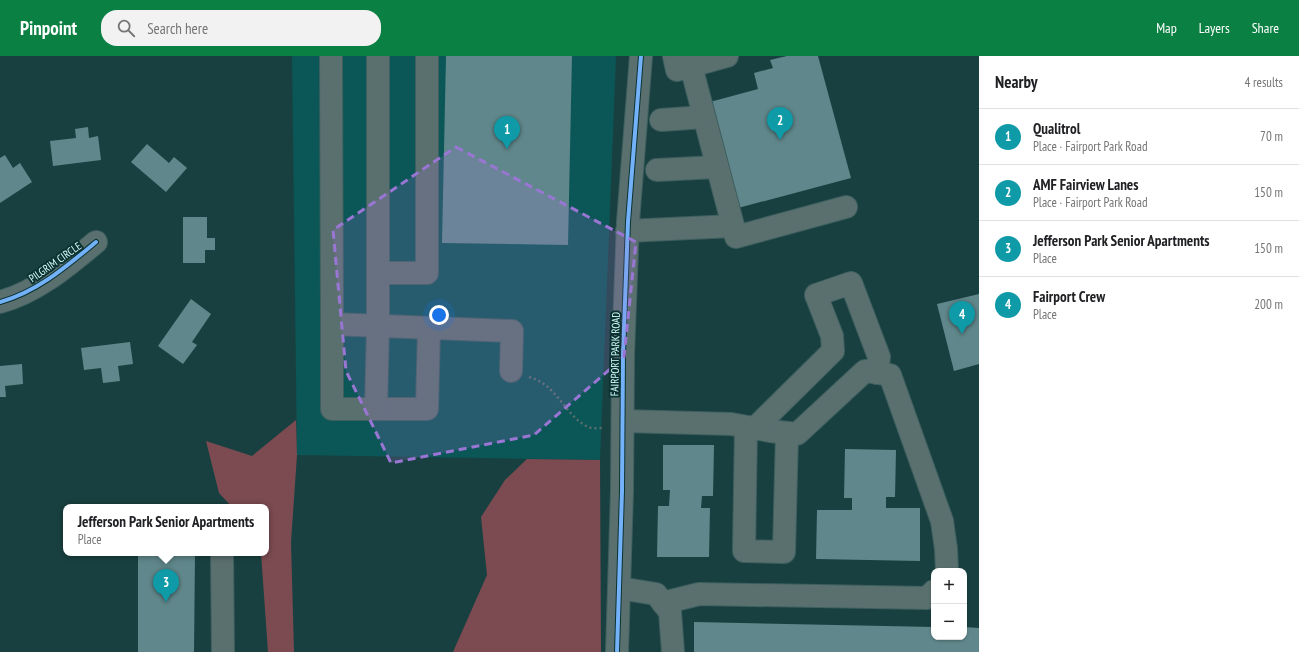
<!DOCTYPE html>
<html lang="en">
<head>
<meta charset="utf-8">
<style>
	:root { --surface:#fff; --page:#f2f2f2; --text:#202124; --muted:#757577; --line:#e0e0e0; --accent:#0b8043 }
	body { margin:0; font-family:"PT Sans Narrow",sans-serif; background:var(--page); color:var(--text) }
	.controls { position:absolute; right:12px; bottom:12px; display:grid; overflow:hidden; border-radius:8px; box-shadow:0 1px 3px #0004 }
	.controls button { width:36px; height:36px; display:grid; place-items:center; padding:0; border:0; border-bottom:1px solid var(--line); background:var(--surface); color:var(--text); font:20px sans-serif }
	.you { position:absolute; left:439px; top:259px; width:14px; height:14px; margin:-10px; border:3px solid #fff; border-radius:50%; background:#1a73e8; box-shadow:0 0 0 6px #1a73e833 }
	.badge { display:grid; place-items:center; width:26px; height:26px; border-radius:50%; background:var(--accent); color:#fff; font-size:13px; font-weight:700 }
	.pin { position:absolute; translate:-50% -33px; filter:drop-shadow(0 1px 2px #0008) }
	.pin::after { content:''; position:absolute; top:21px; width:14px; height:12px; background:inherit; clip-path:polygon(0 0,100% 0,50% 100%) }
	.popup { position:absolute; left:63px; top:448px; width:206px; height:52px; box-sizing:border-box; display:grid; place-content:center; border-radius:8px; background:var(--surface); filter:drop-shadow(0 1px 3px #0005); font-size:13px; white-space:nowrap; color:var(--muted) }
	.popup b { font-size:15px; color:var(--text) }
	.popup::after { content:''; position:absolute; left:50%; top:100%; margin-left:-8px; border:8px solid transparent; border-top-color:var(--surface) }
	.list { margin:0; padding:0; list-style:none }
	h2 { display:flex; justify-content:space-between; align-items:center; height:52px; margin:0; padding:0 16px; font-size:17px }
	h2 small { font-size:13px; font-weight:400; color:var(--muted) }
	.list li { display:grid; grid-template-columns:26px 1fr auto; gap:12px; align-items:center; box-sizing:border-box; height:56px; padding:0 16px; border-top:1px solid var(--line) }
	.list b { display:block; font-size:15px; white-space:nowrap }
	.list p { margin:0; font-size:13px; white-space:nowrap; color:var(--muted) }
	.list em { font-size:13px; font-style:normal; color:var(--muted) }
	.icon { flex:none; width:22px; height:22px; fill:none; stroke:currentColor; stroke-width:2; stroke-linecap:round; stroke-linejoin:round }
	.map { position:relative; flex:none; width:979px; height:596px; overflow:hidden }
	header { display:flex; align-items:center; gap:24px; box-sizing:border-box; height:56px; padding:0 20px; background:var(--accent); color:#fff }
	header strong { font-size:19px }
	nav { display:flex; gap:22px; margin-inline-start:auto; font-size:14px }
	.search { width:280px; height:36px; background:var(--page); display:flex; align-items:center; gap:10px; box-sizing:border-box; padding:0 14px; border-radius:16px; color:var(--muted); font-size:15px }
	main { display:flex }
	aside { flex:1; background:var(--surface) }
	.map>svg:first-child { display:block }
</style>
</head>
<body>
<header>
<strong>Pinpoint</strong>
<div class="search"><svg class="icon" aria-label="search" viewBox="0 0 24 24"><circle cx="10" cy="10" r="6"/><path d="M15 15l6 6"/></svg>Search here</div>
<nav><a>Map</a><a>Layers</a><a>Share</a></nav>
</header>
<main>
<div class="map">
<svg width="979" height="596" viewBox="0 0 979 596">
	<rect width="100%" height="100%" fill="#194040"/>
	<!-- built -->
	<polygon fill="#0b5656" points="292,0 616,0 600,404 297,399"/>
	<!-- green -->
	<g fill="#7b4b51">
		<polygon points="296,364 297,399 291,486 294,596 268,596 261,497 266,497 266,451 232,451 219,437 206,385 252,400"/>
		<polygon points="527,403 600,404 601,596 453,596 487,519 481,461 505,424"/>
	</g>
	<!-- building -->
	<g fill="#60878b">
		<polygon points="446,0 572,0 568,189 442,187"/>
		<polygon points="787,0 818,0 851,122 738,152 710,46 758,33 754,17 773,12 770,4"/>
		<polygon points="88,71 89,82 98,80 101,104 53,110 50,85 76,82 75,73"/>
		<polygon points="147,88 169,107 174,101 187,112 166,136 131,106"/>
		<polygon points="5,99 13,112 20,107 32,126 0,147 0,102"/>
		<polygon points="183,161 207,161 207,182 215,182 215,194 205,194 205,207 183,207"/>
		<polygon points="979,238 979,308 954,315 937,248"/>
		<polygon points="191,243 211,258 192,286 197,289 183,308 158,290"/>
		<polygon points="130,286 133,308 118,310 120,325 103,327 101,312 84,314 81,292"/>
		<polygon points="22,308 23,328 5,330 6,341 0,341 0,310"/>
		<polygon points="663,389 714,389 713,440 702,440 701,452 710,452 709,501 657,501 658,450 669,450 670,434 663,434"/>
		<polygon points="845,393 896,394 895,441 886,441 886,452 920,452 920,505 816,503 817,454 852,454 852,442 844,442"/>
		<polygon points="138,497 195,497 194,596 138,596"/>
		<polygon points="694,566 934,571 934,581 964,581 964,571 979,572 979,596 694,596"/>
	</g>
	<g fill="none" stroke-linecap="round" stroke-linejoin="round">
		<defs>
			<g id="minor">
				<polyline points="331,0 332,268 512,275 511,315"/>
				<polyline points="674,0 677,14 727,0"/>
				<polyline points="691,10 736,181 846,151"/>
				<polyline points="661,64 704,61"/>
				<polyline points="657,114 717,111"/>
				<polyline points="627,175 733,170"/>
				<polyline points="378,217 427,217 427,0"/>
				<path d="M 0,246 C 37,236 67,210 96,186"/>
				<polyline points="332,268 332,353 427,353 429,272"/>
				<polyline points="376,353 378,270 378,0"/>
				<polyline points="623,365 731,368 770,375 797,378 865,315 890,319 942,465 946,493 947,515"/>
				<polyline points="746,371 744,495 784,496 787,377"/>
				<polyline points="755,372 833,295 832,280 816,239 851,227 879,301 877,317"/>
				<polyline points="222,497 223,596"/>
				<polyline points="619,532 656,538 670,556 673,596"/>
				<polyline points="663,547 699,538 927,542 934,535"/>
				<polyline points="617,596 622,435 623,299 628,166 641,0"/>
			</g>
		</defs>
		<!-- minor casing -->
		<use href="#minor" stroke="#3e5f5f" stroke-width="24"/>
		<!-- path -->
		<path stroke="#586f6e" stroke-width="2.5" stroke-dasharray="2 3" stroke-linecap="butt" d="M 529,321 C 558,329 563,358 588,371 C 592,373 599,372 604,372"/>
		<!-- minor -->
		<use href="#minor" stroke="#5a706f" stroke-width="22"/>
		<defs>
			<g id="cycleway">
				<path d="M 0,246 C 37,236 67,210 96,186"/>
				<polyline points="617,596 622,435 623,299 628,166 641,0"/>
			</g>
		</defs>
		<!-- cycleway casing -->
		<use href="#cycleway" stroke="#0c3232" stroke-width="6"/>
		<!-- cycleway -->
		<use href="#cycleway" stroke="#73b2f8" stroke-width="4"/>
	</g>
	<!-- marked area -->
	<path fill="#9a76d4" fill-opacity="0.2" stroke="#9a76d4" stroke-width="3" stroke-dasharray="8 5" stroke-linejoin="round" d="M 456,91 L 636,186 L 624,301 L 534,379 L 391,407 L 346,315 L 333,174 Z"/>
	<g text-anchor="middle" stroke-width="4" stroke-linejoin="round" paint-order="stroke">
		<!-- street labels -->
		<g font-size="11" fill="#d5fefc" stroke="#0c3232">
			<text transform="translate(55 206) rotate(-35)" y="4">PILGRIM CIRCLE</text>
			<text transform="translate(615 298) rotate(-89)" y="4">FAIRPORT PARK ROAD</text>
		</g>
	</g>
</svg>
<div class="controls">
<button>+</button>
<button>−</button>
</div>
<div class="you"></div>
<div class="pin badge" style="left:507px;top:93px;background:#0f9aa8">1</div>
<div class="pin badge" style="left:780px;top:84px;background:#0f9aa8">2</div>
<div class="pin badge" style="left:166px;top:546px;background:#0f9aa8">3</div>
<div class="popup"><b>Jefferson Park Senior Apartments</b>Place</div>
<div class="pin badge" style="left:962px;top:278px;background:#0f9aa8">4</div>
</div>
<aside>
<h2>Nearby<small>4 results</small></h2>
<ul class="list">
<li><span class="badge" style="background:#0f9aa8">1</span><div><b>Qualitrol</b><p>Place · Fairport Park Road</p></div><em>70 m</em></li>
<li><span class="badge" style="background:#0f9aa8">2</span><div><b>AMF Fairview Lanes</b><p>Place · Fairport Park Road</p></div><em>150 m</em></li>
<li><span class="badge" style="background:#0f9aa8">3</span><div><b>Jefferson Park Senior Apartments</b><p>Place</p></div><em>150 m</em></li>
<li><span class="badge" style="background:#0f9aa8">4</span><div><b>Fairport Crew</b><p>Place</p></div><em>200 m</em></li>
</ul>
</aside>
</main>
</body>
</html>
